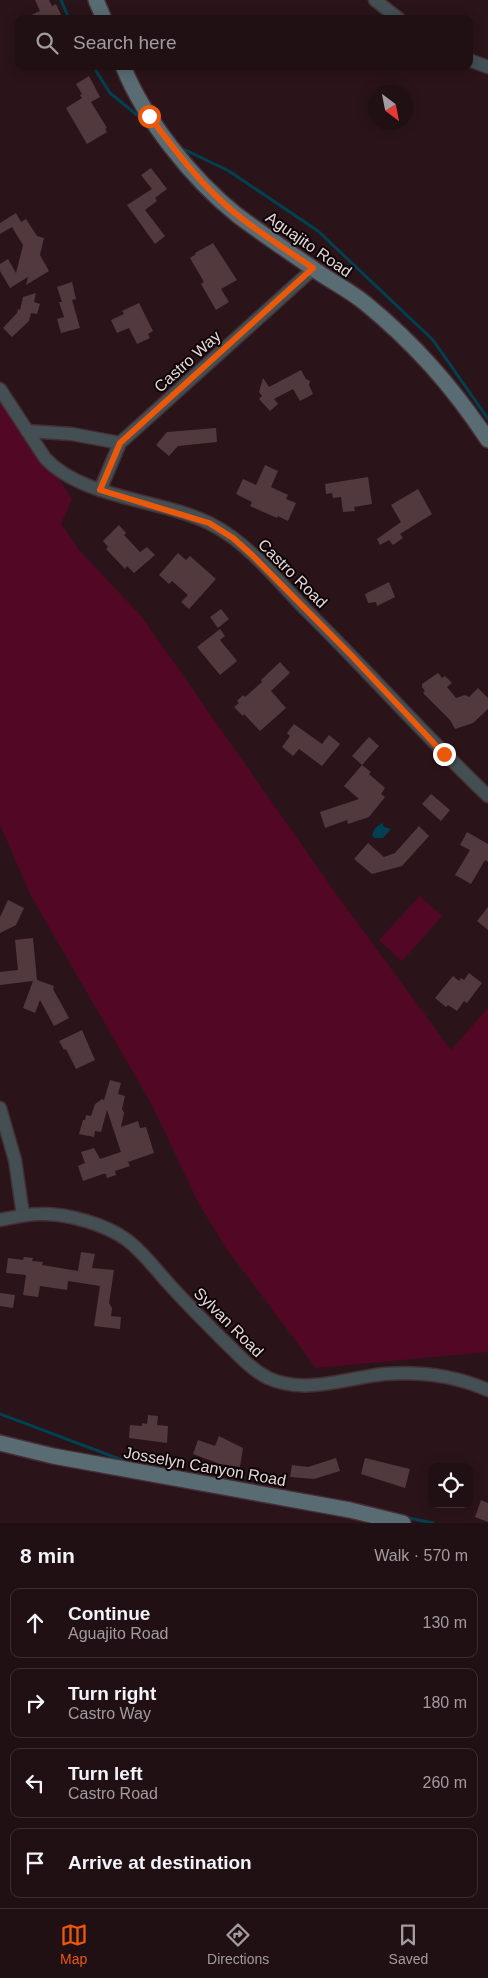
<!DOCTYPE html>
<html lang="en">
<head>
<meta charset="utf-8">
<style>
	:root { --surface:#200f13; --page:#28181c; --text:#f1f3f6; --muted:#a29ca0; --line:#3d2f33; --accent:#ea580c }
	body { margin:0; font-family:Helvetica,sans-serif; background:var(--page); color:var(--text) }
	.controls { position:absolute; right:15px; bottom:15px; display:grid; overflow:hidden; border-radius:10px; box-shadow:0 2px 12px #0003 }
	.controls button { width:45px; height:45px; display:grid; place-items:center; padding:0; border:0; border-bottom:1px solid var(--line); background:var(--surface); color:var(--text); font:25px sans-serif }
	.compass { position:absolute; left:368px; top:85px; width:45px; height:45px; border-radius:50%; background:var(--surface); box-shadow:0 2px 12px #0003; rotate:148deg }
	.stop { position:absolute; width:15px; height:15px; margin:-11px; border:4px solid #ea580c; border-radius:50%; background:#fff }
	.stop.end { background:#ea580c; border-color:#fff; box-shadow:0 1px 5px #0008 }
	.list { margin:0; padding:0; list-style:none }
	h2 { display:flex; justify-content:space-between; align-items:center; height:65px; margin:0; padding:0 20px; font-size:21px }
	h2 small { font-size:16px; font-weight:400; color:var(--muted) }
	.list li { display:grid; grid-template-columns:32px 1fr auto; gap:15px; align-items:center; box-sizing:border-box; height:70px; margin:0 10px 10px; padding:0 10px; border:1px solid var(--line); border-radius:10px }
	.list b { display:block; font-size:19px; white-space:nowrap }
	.list p { margin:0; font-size:16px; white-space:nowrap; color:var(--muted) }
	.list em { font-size:16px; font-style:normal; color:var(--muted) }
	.icon { flex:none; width:28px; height:28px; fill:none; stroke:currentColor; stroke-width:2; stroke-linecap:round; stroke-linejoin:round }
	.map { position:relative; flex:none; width:488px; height:1523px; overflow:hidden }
	.search { position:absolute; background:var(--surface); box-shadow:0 2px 12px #0003; left:15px; right:15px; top:15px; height:55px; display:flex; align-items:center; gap:12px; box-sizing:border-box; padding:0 18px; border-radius:10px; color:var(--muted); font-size:19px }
	.sheet { height:385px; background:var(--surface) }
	nav { display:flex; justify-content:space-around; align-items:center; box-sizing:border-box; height:70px; border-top:1px solid var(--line); background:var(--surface); font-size:14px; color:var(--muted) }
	nav a { display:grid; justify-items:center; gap:2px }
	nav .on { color:var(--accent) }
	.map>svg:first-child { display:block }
</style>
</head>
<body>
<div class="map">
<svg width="488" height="1523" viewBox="0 0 488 1523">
	<rect width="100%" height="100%" fill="#2a1419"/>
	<!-- green -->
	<g fill="#520825">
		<polygon points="0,389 72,499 61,524 80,551 142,617 339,898 451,1050 488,1008 488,1352 316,1368 226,1248 199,1204 151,1103 31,896 0,825"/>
		<polygon points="420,896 442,916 402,961 379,940"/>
	</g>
	<!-- water -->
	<polygon fill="#004151" points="382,823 384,827 391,829 383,838 374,838 372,835 375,828"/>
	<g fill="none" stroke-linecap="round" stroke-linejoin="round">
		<!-- stream -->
		<g stroke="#004151" stroke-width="3">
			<polyline points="61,0 69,19"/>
			<polyline points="93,66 110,93 142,119"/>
			<polyline points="179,147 229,171 318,231 433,340 488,419"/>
			<polyline points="0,1414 130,1463"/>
			<polyline points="404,1517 433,1523"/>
		</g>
	</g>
	<!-- building -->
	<g fill="#52393e">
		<polygon points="35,0 49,0 52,6 56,4 63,19 23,19 40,11"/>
		<polygon points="89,76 100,97 91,102 107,128 105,129 107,132 87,144 66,108 82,98 80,95 82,94 76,84"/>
		<polygon points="151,168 167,189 155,198 157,201 145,210 165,236 155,244 127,205 152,189 141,175"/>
		<polygon points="16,213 21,222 26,219 37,236 44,238 40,255 49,271 26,285 28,277 10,288 0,271 0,264 8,259 16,273 23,245 12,227 0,234 0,223"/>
		<polygon points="213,243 237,280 221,289 229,302 216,310 201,284 204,282 190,258 196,254 195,253"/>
		<polygon points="72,282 76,299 72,300 80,328 61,333 57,319 64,317 59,302 62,302 57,287"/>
		<polygon points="36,293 34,302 40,304 37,314 31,313 29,321 12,337 3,328 17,313 18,309 20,310 23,297"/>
		<polygon points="139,303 153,331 148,334 150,338 137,344 129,328 117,333 111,320 124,314 122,311"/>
		<polygon points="301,370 306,379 310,381 309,385 313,394 300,401 293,389 274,399 278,404 270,411 259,399 262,396 259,392 263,378 269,387"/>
		<polygon points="216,428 217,442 178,446 169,456 156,445 167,432"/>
		<polygon points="265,465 278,471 271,487 288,495 286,499 296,503 288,521 278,516 277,518 250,506 252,502 236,494 243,479 256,485"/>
		<polygon points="368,477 372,504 354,507 355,511 343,512 341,497 333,498 332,493 326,494 325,484"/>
		<polygon points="418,489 432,514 400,534 403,538 393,545 389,540 380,545 377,539 401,522 391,505"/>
		<polygon points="119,525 126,533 124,535 140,552 147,547 155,555 134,573 127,566 125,569 106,549 108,547 103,541"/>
		<polygon points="178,553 186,560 190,556 216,579 189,609 181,602 188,595 172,581 169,584 159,575"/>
		<polygon points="389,582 395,597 377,606 376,602 368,603 365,594"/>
		<polygon points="221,609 229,619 218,628 210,617"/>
		<polygon points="220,629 225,636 220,640 237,661 220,675 197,647"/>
		<polygon points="280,662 290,673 271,691 286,708 260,731 244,714 243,716 234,707 239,703 237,701 243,695 245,697 262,682 261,680"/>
		<polygon points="438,673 442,678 445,676 452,683 447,687 456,698 465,695 469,697 478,688 488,698 488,709 473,723 455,729 450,720 423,693 425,691 422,687 422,684"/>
		<polygon points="294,724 322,744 329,735 340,744 322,766 299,749 293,756 282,747 290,736 287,733"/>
		<polygon points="369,737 379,746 362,765 352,756"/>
		<polygon points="362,765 371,772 369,774 385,788 381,794 385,797 369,817 348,824 347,820 325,828 320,812 359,799 344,786"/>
		<polygon points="431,794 450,810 441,821 422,804"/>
		<polygon points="419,826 429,836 402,866 372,874 354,859 368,843 384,857 395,853"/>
		<polygon points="467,832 488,844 488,862 485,860 471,884 455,875 470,850 460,845"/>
		<polygon points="8,900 24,908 16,925 0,933 0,917"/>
		<polygon points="488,907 488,930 477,921"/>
		<polygon points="33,938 37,980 54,986 53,989 69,1018 54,1026 40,1000 35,1013 23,1008 33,981 0,985 0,972 18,970 15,940"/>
		<polygon points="469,973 482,983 467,1003 464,1001 457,1011 448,1005 446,1007 435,998 453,976 459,981 461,978 464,980"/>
		<polygon points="82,1030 95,1060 76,1069 66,1049 64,1050 59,1041"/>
		<polygon points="110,1080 121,1083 118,1094 125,1096 122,1109 124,1113 121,1127 138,1121 140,1128 146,1127 154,1153 128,1162 130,1166 115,1171 116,1175 107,1178 106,1174 103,1174 83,1181 78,1166 85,1163 81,1152 94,1148 100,1159 121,1152 107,1110 101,1132 95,1131 94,1137 79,1134 83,1120 85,1120 86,1115 91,1116 95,1104 102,1099 104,1100"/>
		<polygon points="81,1252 95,1254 92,1268 114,1270 109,1303 112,1308 111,1316 121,1317 120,1329 94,1326 100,1286 68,1281 67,1290 40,1286 38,1297 23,1295 26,1275 6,1273 8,1258 23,1260 24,1257 33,1258 32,1261 43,1262 42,1265 78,1271"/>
		<polygon points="0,1293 15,1295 13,1308 0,1306"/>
		<polygon points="148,1415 158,1416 157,1425 168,1426 167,1443 129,1438 130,1425 142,1426 142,1423 147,1424"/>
		<polygon points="219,1436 243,1448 240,1467 220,1464 193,1454 198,1440 215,1446"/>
		<polygon points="336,1458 340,1471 314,1479 290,1477 292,1465 308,1467"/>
		<polygon points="365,1458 410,1469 405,1488 361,1474"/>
		<polygon points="481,1500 488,1503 488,1522 475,1517"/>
	</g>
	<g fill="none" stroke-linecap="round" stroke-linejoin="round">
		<defs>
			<g id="street">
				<polyline points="375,0 399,19"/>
				<polyline points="469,60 488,67"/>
				<path d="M 0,389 L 45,458 C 83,499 160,499 209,523 C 217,527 225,532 232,537 C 259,557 282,585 305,609 C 367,670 425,736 488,796"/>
				<polyline points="27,431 72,434 120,443"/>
				<polyline points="100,490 120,443 313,269"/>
				<polyline points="0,1108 15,1160 23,1215"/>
				<path d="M 0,1220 C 14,1217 27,1214 41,1214 C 67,1213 107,1225 127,1240 C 144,1253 156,1270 169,1284 C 186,1303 204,1321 222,1339 C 237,1353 250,1369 268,1378 C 306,1395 346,1378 384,1374 C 421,1371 454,1375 488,1390"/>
			</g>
			<g id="secondary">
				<polyline points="96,0 104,19"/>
				<path d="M 123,66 C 144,119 193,180 237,215 C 261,233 286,250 311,267 C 328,280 348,289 365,303 C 415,344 452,386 488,440"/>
				<polyline points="0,1443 53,1456 350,1510 403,1523"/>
			</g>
		</defs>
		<!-- street casing -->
		<use href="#street" stroke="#442f34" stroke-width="15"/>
		<!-- secondary casing -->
		<use href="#secondary" stroke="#442f34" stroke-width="18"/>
		<!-- street -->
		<use href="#street" stroke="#434f53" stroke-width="12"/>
		<!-- secondary -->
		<use href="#secondary" stroke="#596c73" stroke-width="15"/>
	</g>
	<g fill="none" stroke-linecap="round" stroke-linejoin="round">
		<!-- route -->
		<path stroke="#ea580c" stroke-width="6" d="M 149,116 C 170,143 190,171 215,195 C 244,224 280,245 313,268 L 120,443 L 100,490 L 209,523 L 233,538 L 252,555 L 351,655 L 444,754"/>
	</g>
	<g text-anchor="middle" stroke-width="4" stroke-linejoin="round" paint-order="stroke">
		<!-- street labels -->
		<g font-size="16" fill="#e7d7da" stroke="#0c0406">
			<text transform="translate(309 244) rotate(35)" y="6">Aguajito Road</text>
			<text transform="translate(187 361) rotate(-42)" y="6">Castro Way</text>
			<text transform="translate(293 573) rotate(45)" y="6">Castro Road</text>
			<text transform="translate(229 1322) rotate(45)" y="6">Sylvan Road</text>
			<text transform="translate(205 1466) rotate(10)" y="6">Josselyn Canyon Road</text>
		</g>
	</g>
</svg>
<div class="controls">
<button><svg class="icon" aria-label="locate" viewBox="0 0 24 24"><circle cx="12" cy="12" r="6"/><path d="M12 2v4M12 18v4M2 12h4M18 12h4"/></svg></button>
</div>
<svg class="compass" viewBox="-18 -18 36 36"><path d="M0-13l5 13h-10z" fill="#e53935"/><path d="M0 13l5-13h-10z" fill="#a29ca0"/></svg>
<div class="stop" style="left:149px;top:116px"></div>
<div class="stop end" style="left:444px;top:754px"></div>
<div class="search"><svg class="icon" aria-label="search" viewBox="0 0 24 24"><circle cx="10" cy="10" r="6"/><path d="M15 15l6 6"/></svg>Search here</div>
</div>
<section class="sheet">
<h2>8 min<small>Walk · 570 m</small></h2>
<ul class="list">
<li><svg class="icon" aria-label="ahead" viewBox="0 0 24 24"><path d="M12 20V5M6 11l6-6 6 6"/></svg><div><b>Continue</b><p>Aguajito Road</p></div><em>130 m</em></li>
<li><svg class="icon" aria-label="right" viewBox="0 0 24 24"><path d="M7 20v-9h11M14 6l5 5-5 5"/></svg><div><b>Turn right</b><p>Castro Way</p></div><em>180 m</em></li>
<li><svg class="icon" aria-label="left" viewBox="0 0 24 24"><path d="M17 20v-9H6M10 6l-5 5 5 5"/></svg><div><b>Turn left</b><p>Castro Road</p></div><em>260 m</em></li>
<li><svg class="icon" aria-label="arrive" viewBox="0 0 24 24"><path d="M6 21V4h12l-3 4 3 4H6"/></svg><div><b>Arrive at destination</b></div></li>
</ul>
</section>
<nav>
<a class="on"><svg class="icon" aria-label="map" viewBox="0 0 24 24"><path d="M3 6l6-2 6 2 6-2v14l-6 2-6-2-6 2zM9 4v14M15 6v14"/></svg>Map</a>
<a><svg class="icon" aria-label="directions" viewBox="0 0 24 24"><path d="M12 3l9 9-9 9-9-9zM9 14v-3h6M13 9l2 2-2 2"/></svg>Directions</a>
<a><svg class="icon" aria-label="saved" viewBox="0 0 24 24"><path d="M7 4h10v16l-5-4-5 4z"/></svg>Saved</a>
</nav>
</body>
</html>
